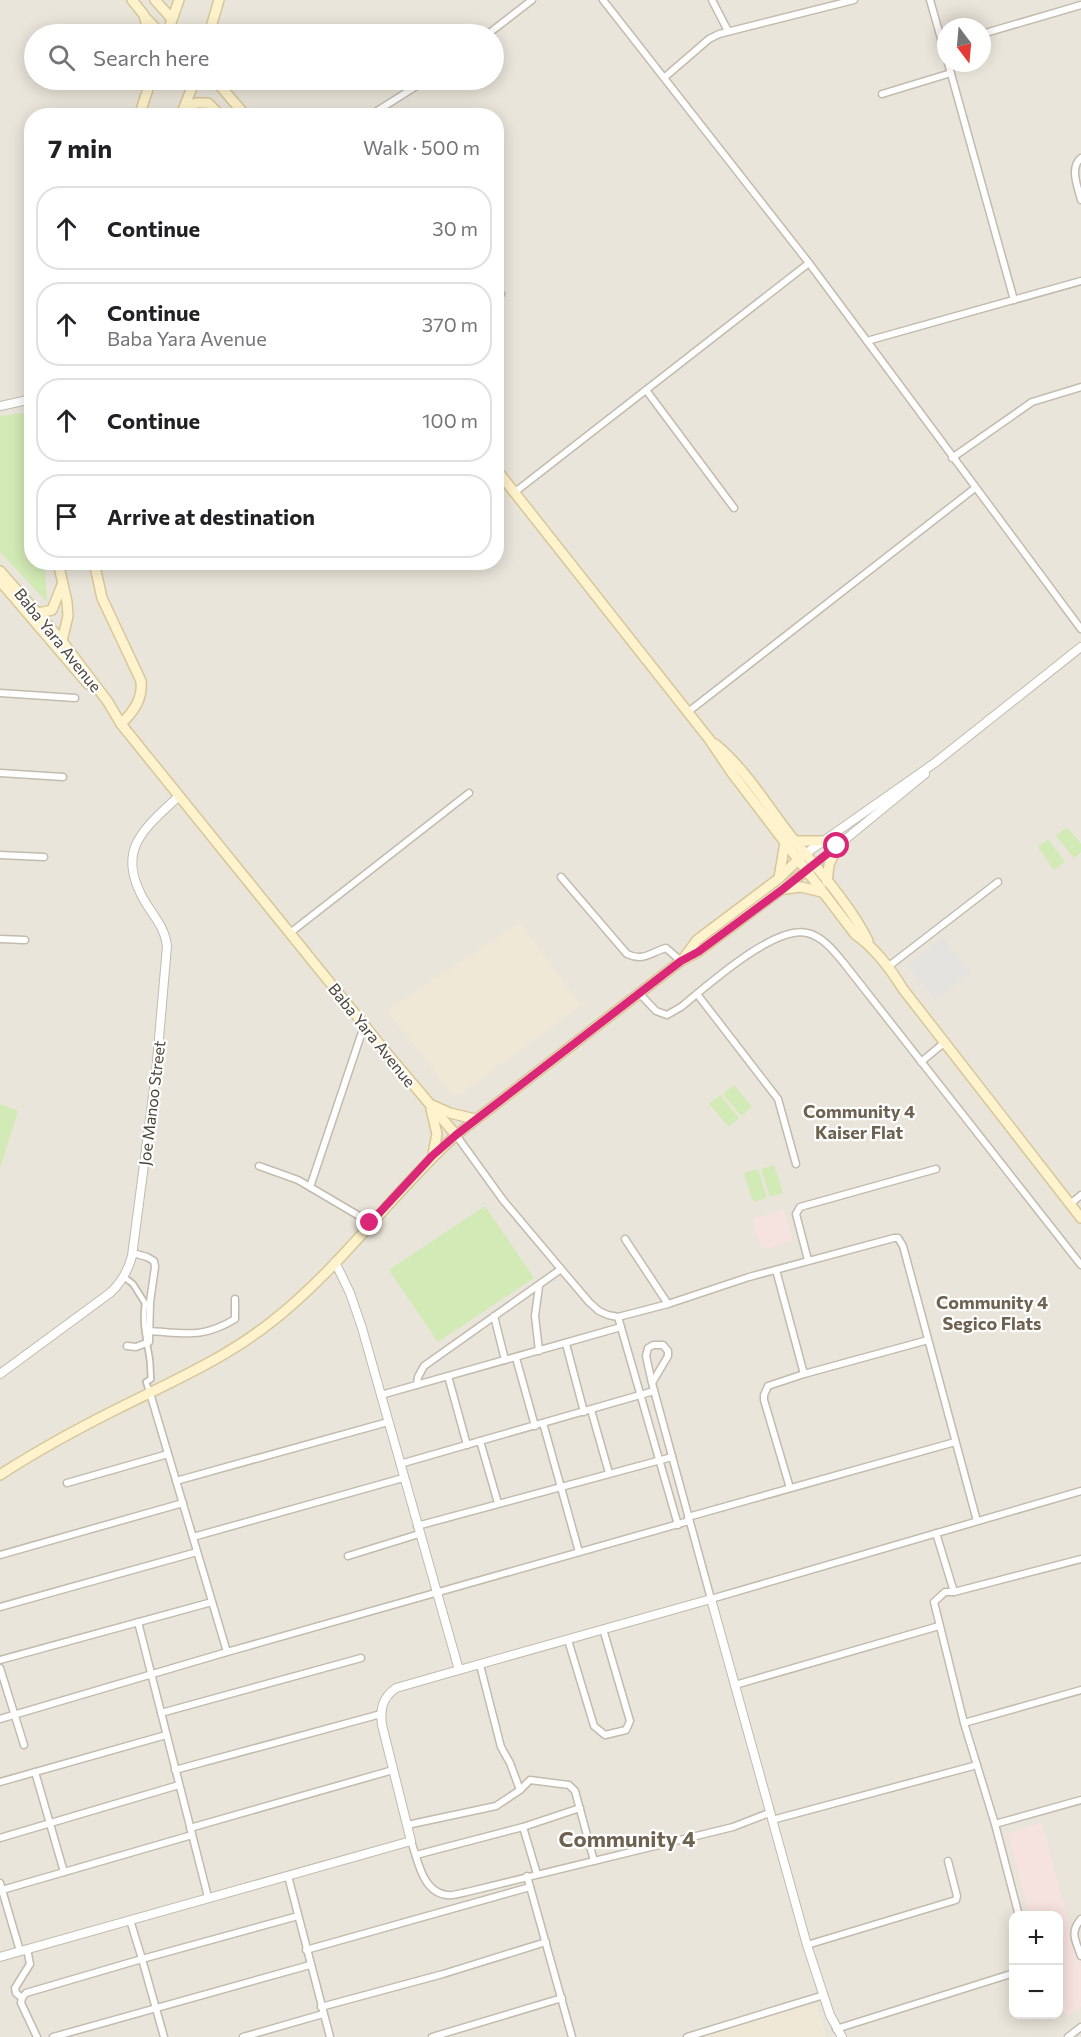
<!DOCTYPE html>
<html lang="en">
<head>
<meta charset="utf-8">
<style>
	:root { --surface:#fff; --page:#f2f2f2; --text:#202124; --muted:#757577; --line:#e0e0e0 }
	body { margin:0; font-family:Commissioner,sans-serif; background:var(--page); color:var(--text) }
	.controls { position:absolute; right:18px; bottom:18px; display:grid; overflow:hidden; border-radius:12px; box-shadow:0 3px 15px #0003 }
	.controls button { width:54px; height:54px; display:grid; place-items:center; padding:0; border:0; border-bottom:2px solid var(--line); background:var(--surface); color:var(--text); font:30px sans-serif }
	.compass { position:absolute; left:937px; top:18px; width:54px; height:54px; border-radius:50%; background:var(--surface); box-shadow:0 3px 15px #0003; rotate:164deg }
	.stop { position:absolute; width:18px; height:18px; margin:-14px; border:4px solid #db2777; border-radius:50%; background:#fff }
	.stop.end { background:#db2777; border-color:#fff; box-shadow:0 2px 6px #0008 }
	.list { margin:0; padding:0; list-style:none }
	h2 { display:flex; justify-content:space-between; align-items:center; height:78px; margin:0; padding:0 24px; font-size:26px }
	h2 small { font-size:20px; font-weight:400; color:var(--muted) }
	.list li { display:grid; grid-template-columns:39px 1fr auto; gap:18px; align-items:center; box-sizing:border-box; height:84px; margin:0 12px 12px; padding:0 12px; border:2px solid var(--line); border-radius:24px }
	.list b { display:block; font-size:22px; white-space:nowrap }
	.list p { margin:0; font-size:20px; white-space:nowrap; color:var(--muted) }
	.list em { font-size:20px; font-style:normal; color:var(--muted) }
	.icon { flex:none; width:33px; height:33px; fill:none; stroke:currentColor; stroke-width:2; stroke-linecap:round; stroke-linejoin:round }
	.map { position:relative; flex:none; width:1081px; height:2037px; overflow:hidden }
	.search { position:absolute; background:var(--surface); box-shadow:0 3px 15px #0003; left:24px; top:24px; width:480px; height:66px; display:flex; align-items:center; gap:15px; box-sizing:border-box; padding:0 21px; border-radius:33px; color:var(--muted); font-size:22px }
	.panel { position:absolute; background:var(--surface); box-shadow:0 3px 15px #0003; left:24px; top:108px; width:480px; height:462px; border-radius:24px }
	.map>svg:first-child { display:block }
</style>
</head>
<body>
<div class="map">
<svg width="1081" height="2037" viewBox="0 0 1081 2037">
	<rect width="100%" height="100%" fill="#f6f3ec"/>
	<!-- residential -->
	<path fill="#eae5da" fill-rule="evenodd" d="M 0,0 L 1081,0 L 1081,2037 L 0,2037 ZM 946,27 L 982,27 L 982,63 L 946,63 ZM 34,34 L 494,34 L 494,80 L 34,80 ZM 32,116 L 496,116 L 496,562 L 32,562 ZM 1014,1916 L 1058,1916 L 1058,2014 L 1014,2014 Z"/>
	<!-- education -->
	<g fill="#efe8d6">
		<polygon points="520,923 581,1005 455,1098 387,1010"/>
		<polygon points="816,2004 826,2037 702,2037 788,2009"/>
	</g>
	<!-- medical -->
	<g fill="#f6e3e0">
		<polygon points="784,1210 792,1240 768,1249 767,1246 760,1248 752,1219"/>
		<polygon points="1041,1823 1081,1964 1081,2007 1067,2017 1059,2006 1058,1916 1030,1915 1008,1834"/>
	</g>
	<!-- green -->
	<g fill="#d2eab5">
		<polygon points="31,412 32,562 45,563 47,602 0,552 0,416"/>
		<polygon points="1067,827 1081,844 1081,852 1074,858 1056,836"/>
		<polygon points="1048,839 1065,862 1054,870 1038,847"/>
		<polygon points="734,1085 752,1107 741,1116 723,1094"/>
		<polygon points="720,1095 739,1118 729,1127 709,1104"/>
		<polygon points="0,1104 18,1111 0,1168"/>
		<polygon points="774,1165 783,1193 770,1197 761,1169"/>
		<polygon points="758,1169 767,1198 753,1202 744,1173"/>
		<polygon points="485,1206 534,1278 438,1342 389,1270"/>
	</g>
	<!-- parking -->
	<polygon fill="#e5e3e0" points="942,937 971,972 935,1000 907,965"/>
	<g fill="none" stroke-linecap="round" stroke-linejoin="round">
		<defs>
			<path id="pedestrian" d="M 124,1277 L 133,1284 L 145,1303 C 142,1321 146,1337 149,1355 C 151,1363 150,1371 151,1379 L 146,1382 L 150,1393"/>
			<g id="minor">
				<polyline points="603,0 809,263 1081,629"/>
				<polyline points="712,0 728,31"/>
				<polyline points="930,0 946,56"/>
				<polyline points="488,34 532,0"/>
				<polyline points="982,34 1081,5"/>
				<polyline points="948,63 1014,300"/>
				<polyline points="665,77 709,39 719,34 854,0"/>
				<polyline points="882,94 951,73"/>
				<polyline points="369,116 426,80"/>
				<path d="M 1081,158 C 1069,168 1078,187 1081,200"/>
				<polyline points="496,298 501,294"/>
				<polyline points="867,341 1081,281"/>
				<polyline points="646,390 734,508"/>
				<polyline points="952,458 1032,402 1081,387"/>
				<polyline points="515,492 809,263"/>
				<polyline points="0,693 75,698"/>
				<polyline points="688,712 975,488"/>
				<polyline points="0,773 63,777"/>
				<polyline points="0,855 44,857"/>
				<path d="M 561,877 L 627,954 C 644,962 651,952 666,948 L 681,961"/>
				<polyline points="290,933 469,793"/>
				<polyline points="0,939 25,940"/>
				<polyline points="889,966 998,882"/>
				<path d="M 639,993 L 656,1011 L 667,1015 L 681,1007 C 707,986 774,925 807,933 C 822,936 834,951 843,962 L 1081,1265"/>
				<polyline points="697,994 778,1099 796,1164"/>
				<polyline points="921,1062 945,1042"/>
				<polyline points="456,1135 503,1200 561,1269 589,1302 599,1311 608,1315 618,1317 668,1304 749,1277 894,1238 898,1238 903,1246 977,1521"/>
				<polyline points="259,1166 298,1180 310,1187 364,1026"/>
				<polyline points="310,1187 371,1223"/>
				<polyline points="1070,1204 1081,1195"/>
				<polyline points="625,1239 668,1304"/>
				<polyline points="808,1260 796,1214 800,1207 936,1169"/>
				<polyline points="776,1270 804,1374"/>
				<polyline points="494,1316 505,1360"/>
				<polyline points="618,1317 678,1525"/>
				<path d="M 149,1331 C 185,1333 202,1339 235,1319 L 235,1299"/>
				<polyline points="566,1344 584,1412"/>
				<polyline points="127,1346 136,1347 149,1342 150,1302 155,1267 154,1261 147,1257 133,1253"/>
				<polyline points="539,1351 535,1316 539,1286"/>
				<polyline points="516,1358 535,1426"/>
				<polyline points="448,1376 467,1445"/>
				<polyline points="652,1383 668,1356 668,1351 663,1345 653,1345 648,1348 646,1356 652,1383 711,1599 1081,1491"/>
				<polyline points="417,1385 418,1377 424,1366 561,1269"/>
				<polyline points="150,1393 227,1652"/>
				<polyline points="381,1395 621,1327"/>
				<polyline points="591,1410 609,1473"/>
				<polyline points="543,1423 579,1552"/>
				<polyline points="480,1441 498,1503"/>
				<polyline points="400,1464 654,1391"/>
				<polyline points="176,1481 388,1422"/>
				<polyline points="67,1483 168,1454"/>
				<polyline points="790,1488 764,1400 764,1395 768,1386 804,1374 928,1340"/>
				<polyline points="688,1517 955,1442"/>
				<polyline points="417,1526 672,1457"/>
				<polyline points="936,1533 954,1592"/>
				<polyline points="193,1537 403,1478"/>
				<polyline points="0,1555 183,1503"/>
				<polyline points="348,1556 419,1534"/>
				<polyline points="0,1607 197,1552"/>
				<polyline points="138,1622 208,1897"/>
				<polyline points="568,1640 594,1726 605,1735 626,1730 630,1721 603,1629"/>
				<polyline points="0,1660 212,1602"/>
				<polyline points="480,1665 501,1747 510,1763 520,1790"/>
				<polyline points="0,1668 24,1745"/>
				<polyline points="735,1685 939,1626"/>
				<polyline points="161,1713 361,1658"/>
				<polyline points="0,1719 227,1652 689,1521"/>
				<polyline points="964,1723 1081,1690"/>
				<polyline points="175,1770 381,1714"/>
				<polyline points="35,1772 64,1872"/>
				<polyline points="0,1782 166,1735"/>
				<polyline points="772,1820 977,1765"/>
				<polyline points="995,1824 1081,1800"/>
				<polyline points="407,1825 496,1806 520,1790 530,1780 569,1785 575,1791 594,1861"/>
				<polyline points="523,1827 580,1808"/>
				<polyline points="190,1828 393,1770"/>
				<polyline points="0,1838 179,1785"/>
				<path d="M 411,1841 C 418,1860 422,1892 447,1895 C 453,1896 461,1893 467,1892 L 733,1827 L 769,1813"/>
				<polyline points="416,1855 523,1827 537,1874"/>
				<polyline points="288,1876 330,2037"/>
				<polyline points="527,1876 572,2037"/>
				<polyline points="0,1883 20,1951"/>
				<polyline points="2,1890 192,1835"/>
				<polyline points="1019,1916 995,1824 964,1723 934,1602 945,1592 954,1592 1081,1559"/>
				<path d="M 1081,1919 C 1069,1933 1076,1941 1081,1956"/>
				<polyline points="130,1920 142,1959 298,1916"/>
				<polyline points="807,1945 956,1900 957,1896 948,1861"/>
				<polyline points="306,1950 530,1887"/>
				<polyline points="22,1998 16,1993 15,1988 30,1964 27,1949"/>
				<polyline points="321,2007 443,1974 546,1942"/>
				<polyline points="836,2029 1014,1973"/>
				<polyline points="37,2037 21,2003 22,1998 26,1993 142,1959 164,2037"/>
				<polyline points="53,2037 310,1965"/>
				<polyline points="243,2037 323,2014"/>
				<polyline points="432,2037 562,1998"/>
				<polyline points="687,2037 824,1995"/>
				<polyline points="1068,2037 1081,2027"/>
			</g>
			<g id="tertiary">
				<polyline points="0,406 32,399"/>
				<polyline points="805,854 936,762 1081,647"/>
				<polyline points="814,865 925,774"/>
				<polyline points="335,1262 350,1293 362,1328 459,1670 711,1599 807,1945 830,2015 842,2037"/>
				<path d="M 0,1374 L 110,1293 C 122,1282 128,1271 132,1256 L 156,1073 L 167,946 C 165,929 156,919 147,905 C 114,852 141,831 179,796"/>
				<path d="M 0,1957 L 411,1841 L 382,1725 C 380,1709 382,1698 396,1688 L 459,1670"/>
			</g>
			<g id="secondary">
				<polyline points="132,0 144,15 149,34"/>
				<polyline points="155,0 172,19"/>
				<polyline points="147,19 161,34"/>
				<polyline points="167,34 179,0"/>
				<polyline points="209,34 219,0"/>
				<polyline points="215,80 246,116"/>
				<polyline points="183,110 195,80"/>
				<polyline points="184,110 196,103 208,103 221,116"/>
				<polyline points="139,116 151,80"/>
				<path d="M 496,469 L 709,739 L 732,773 L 855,934 C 876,949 890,968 903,989 L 1081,1218"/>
				<polyline points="58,562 67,602 68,616 61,645"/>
				<path d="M 94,562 L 102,598 L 141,681 C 143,699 134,711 121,724"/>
				<polyline points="0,571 62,641 108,702 121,724 390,1057 456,1135"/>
				<polyline points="0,581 88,684"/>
				<polyline points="38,613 52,610 62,585"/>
				<path d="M 715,744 C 747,770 769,809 794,840 C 818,869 853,909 868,941"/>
				<polyline points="795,841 822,841"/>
				<polyline points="779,878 785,842"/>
				<polyline points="827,882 829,865 837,846"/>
				<polyline points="785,889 801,887 822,892"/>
				<polyline points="683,959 697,940 778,879 801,857"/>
				<polyline points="432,1105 450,1113 475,1119"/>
				<polyline points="431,1109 437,1134 433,1154"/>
				<path d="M 0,1475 C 38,1450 79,1428 119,1408 C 171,1382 224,1359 270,1323 C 340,1269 391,1194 456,1135 L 681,961 L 698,952 L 814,865"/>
			</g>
		</defs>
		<!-- pedestrian casing -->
		<use href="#pedestrian" stroke="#c2bbae" stroke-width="8"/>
		<!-- minor casing -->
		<use href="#minor" stroke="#c2bbae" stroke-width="9"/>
		<!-- tertiary casing -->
		<use href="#tertiary" stroke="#c2bbae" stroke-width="10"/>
		<!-- secondary casing -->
		<use href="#secondary" stroke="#d6c79b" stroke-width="12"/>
		<!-- pedestrian -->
		<use href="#pedestrian" stroke="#fff" stroke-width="4.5"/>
		<!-- minor -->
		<use href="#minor" stroke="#fff" stroke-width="6"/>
		<!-- tertiary -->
		<use href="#tertiary" stroke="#fff" stroke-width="8"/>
		<!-- secondary -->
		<use href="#secondary" stroke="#fff3cd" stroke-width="9"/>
	</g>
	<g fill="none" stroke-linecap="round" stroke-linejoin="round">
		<!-- route -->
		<polyline stroke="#db2777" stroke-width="8" points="370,1223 432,1156 456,1135 681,961 698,952 783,889 837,846"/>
	</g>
	<g text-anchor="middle" stroke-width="4.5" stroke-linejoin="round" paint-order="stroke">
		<!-- street labels -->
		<g font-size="16" fill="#4b4439" stroke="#fff">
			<text transform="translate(58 640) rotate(51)" y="6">Baba Yara Avenue</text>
			<text transform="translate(372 1035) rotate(51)" y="6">Baba Yara Avenue</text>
			<text transform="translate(152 1103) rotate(-83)" y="6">Joe Manoo Street</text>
		</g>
		<!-- neighbourhood labels -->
		<g font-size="18" font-weight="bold" fill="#6e6250" stroke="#fff">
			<text x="859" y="1118">Community 4<tspan x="859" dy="21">Kaiser Flat</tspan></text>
			<text x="992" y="1309">Community 4<tspan x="992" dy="21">Segico Flats</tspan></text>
		</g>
		<!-- district labels -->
		<g font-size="22" font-weight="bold" fill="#6e6250" stroke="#fff">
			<text x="627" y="1847">Community 4</text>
		</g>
	</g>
</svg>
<div class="controls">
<button>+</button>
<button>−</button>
</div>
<svg class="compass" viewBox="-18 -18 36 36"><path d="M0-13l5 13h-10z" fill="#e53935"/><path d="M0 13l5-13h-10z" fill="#757577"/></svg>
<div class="stop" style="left:837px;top:846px"></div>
<div class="stop end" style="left:370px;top:1223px"></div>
<div class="search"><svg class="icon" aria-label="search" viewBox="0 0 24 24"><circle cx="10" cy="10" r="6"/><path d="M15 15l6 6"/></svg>Search here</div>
<section class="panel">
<h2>7 min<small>Walk · 500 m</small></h2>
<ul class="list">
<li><svg class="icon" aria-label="ahead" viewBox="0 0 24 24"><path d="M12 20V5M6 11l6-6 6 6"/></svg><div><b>Continue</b></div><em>30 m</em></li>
<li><svg class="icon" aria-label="ahead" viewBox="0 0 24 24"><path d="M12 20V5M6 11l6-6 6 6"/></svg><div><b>Continue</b><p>Baba Yara Avenue</p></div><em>370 m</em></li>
<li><svg class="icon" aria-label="ahead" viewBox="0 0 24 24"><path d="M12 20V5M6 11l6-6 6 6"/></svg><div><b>Continue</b></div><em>100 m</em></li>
<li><svg class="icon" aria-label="arrive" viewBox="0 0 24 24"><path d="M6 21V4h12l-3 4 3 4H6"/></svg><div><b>Arrive at destination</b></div></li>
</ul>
</section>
</div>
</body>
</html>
